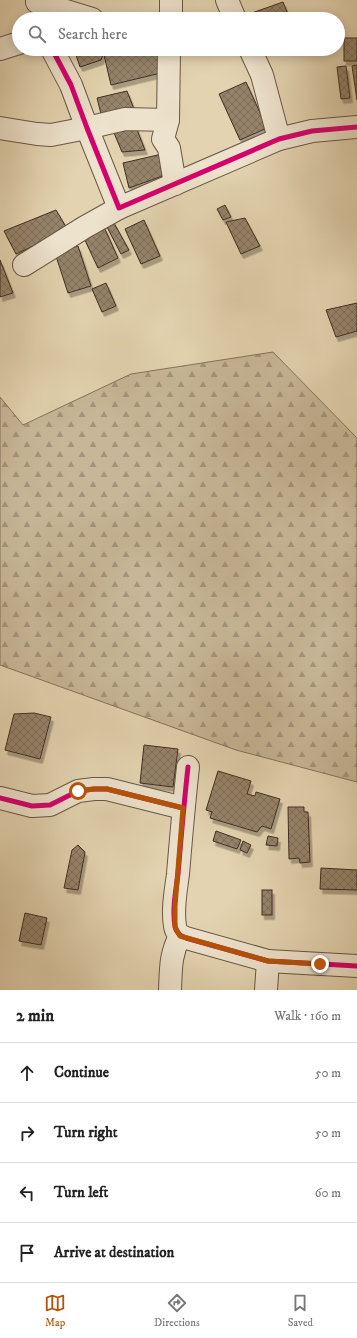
<!DOCTYPE html>
<html lang="en">
<head>
<meta charset="utf-8">
<style>
	:root { --surface:#fff; --page:#f2f2f2; --text:#222; --muted:#767676; --line:#e0e0e0; --accent:#b45309 }
	body { margin:0; font-family:"IM FELL DW Pica",serif; background:var(--page); color:var(--text) }
	.stop { position:absolute; width:12px; height:12px; margin:-9px; border:3px solid #b45309; border-radius:50%; background:#fff }
	.stop.end { background:#b45309; border-color:#fff; box-shadow:0 1px 4px #0008 }
	.list { margin:0; padding:0; list-style:none }
	h2 { display:flex; justify-content:space-between; align-items:center; height:52px; margin:0; padding:0 16px; font-size:17px }
	h2 small { font-size:13px; font-weight:400; color:var(--muted) }
	.list li { display:grid; grid-template-columns:26px 1fr auto; gap:12px; align-items:center; box-sizing:border-box; height:60px; padding:0 16px; border-top:1px solid var(--line) }
	.list b { display:block; font-size:15px; white-space:nowrap }
	.list em { font-size:13px; font-style:normal; color:var(--muted) }
	.icon { flex:none; width:22px; height:22px; fill:none; stroke:currentColor; stroke-width:2; stroke-linecap:round; stroke-linejoin:round }
	.map { position:relative; flex:none; width:357px; height:990px; overflow:hidden }
	.search { position:absolute; background:var(--surface); box-shadow:0 2px 10px #0003; left:12px; right:12px; top:12px; height:44px; display:flex; align-items:center; gap:10px; box-sizing:border-box; padding:0 14px; border-radius:22px; color:var(--muted); font-size:15px }
	.sheet { height:292px; background:var(--surface) }
	nav { display:flex; justify-content:space-around; align-items:center; box-sizing:border-box; height:56px; border-top:1px solid var(--line); background:var(--surface); font-size:11px; color:var(--muted) }
	nav a { display:grid; justify-items:center; gap:2px }
	nav .on { color:var(--accent) }
	.map>svg:first-child { display:block }
</style>
</head>
<body>
<div class="map">
<svg width="357" height="990" viewBox="0 0 357 990">
	<defs>
		<pattern id="forest-firs" width="22" height="20" patternUnits="userSpaceOnUse"><rect width="22" height="20" fill="#c7b798"/><path d="M5 1l3.5 6h-7zM16 11l3.5 6h-7z" fill="#a3957c"/></pattern>
		<pattern id="building-cross-hatch" width="8" height="8" patternUnits="userSpaceOnUse"><rect width="8" height="8" fill="#95846b"/><path d="M0 0l8 8M0 8l8-8" fill="none" stroke="#7b6c58"/></pattern>
		<filter id="shadow"><feDropShadow dx="2.5" dy="4.5" stdDeviation="0" flood-color="#0004"/></filter>
	</defs>
	<rect width="100%" height="100%" fill="#e3d3b0"/>
	<filter id="stains"><feTurbulence type="fractalNoise" baseFrequency=".005" numOctaves="4"/><feColorMatrix values="0 0 0 0 .2 0 0 0 0 .09 0 0 0 0 .02 0 0 0 .5 -.17"/></filter>
	<radialGradient id="worn" r=".72"><stop offset=".6" stop-color="#630" stop-opacity="0"/><stop offset="1" stop-color="#630" stop-opacity=".3"/></radialGradient>
	<!-- forest -->
	<polygon fill="url(#forest-firs)" stroke="#84725c" points="273,352 357,438 357,782 236,750 0,665 0,397 23,425 131,374"/>
	<!-- building -->
	<g fill="url(#building-cross-hatch)" stroke="#412e20" filter="url(#shadow)">
		<polygon points="283,2 290,19 251,19 249,14"/>
		<rect x="344" y="38" width="13" height="23"/>
		<polygon points="74,49 103,49 104,52 101,60 80,67"/>
		<polygon points="129,49 159,49 165,72 111,85 104,55"/>
		<polygon points="357,65 357,100 352,66"/>
		<polygon points="346,66 350,98 341,99 337,67"/>
		<polygon points="246,82 267,128 240,140 219,94"/>
		<polygon points="127,91 134,109 102,118 97,98"/>
		<polygon points="134,122 145,150 122,152 112,128"/>
		<polygon points="162,154 168,174 129,188 123,163"/>
		<polygon points="225,205 231,217 223,220 217,209"/>
		<polygon points="56,210 68,230 16,254 4,231"/>
		<polygon points="245,218 260,246 241,254 226,222"/>
		<polygon points="144,220 160,256 141,264 125,229"/>
		<polygon points="114,223 129,250 121,254 107,227"/>
		<polygon points="105,229 118,258 98,268 84,238"/>
		<polygon points="78,246 91,286 68,293 55,253"/>
		<polygon points="0,260 13,293 0,297"/>
		<polygon points="106,283 116,306 102,312 92,289"/>
		<polygon points="357,303 357,331 336,337 326,310"/>
		<polygon points="34,713 51,717 40,759 5,750 14,714"/>
		<polygon points="144,745 178,749 173,787 140,783"/>
		<polygon points="218,771 251,781 247,794 255,796 256,792 280,799 271,829 262,826 257,832 210,818 212,812 206,810"/>
		<polygon points="288,807 304,807 304,812 308,812 310,862 300,863 299,858 289,859"/>
		<polygon points="216,831 241,840 237,849 213,841"/>
		<polygon points="268,836 278,838 277,846 266,845"/>
		<polygon points="243,841 251,845 247,853 240,850"/>
		<polygon points="78,845 85,852 78,890 64,888 72,850"/>
		<polygon points="321,868 357,870 357,890 320,889"/>
		<rect x="262" y="890" width="10" height="25"/>
		<polygon points="25,913 47,918 41,945 19,941"/>
	</g>
	<g fill="none" stroke-linecap="round" stroke-linejoin="round">
		<defs>
			<g id="minor">
				<polyline points="227,0 235,19"/>
				<polyline points="37,2 92,19"/>
				<polyline points="171,19 171,0"/>
				<polyline points="0,49 19,43"/>
				<polyline points="52,49 71,85 87,128 119,208 279,139 312,131 357,127"/>
				<polyline points="169,49 168,120 163,139 169,148 175,184"/>
				<polyline points="250,49 262,75 279,139"/>
				<polyline points="0,128 37,134 51,135 87,128 125,119 168,120"/>
				<polyline points="24,265 85,227 119,208"/>
				<path d="M 188,767 C 184,803 181,838 178,874 C 176,890 172,909 175,926 C 176,933 180,936 186,938 L 268,961 L 357,966"/>
				<polyline points="0,798 32,806 50,805 78,791 94,789 107,789 183,808"/>
				<path d="M 170,990 C 171,969 170,955 180,936"/>
				<polyline points="266,990 268,961"/>
			</g>
		</defs>
		<!-- minor casing -->
		<use href="#minor" stroke="#6a5744" stroke-width="24"/>
		<!-- minor -->
		<use href="#minor" stroke="#ede2cc" stroke-width="22"/>
		<defs>
			<g id="cycleway">
				<polyline points="52,49 71,85 87,128 119,208 279,139 312,131 357,127"/>
				<path d="M 188,767 C 184,803 181,838 178,874 C 176,890 172,909 175,926 C 176,933 180,936 186,938 L 268,961 L 357,966"/>
				<polyline points="0,798 32,806 50,805 78,791 94,789 107,789 183,808"/>
			</g>
		</defs>
		<!-- cycleway casing -->
		<use href="#cycleway" stroke="#ede2cc" stroke-width="8"/>
		<!-- cycleway -->
		<use href="#cycleway" stroke="#d6006c" stroke-width="5"/>
	</g>
	<g fill="none" stroke-linecap="round" stroke-linejoin="round">
		<!-- route -->
		<polyline stroke="#b45309" stroke-width="5" points="78,791 94,789 107,789 183,808 175,906 175,927 180,936 268,961 320,964"/>
	</g>
	<rect width="100%" height="100%" filter="url(#stains)"/>
	<rect width="100%" height="100%" fill="url(#worn)"/>
</svg>
<div class="stop" style="left:78px;top:791px"></div>
<div class="stop end" style="left:320px;top:964px"></div>
<div class="search"><svg class="icon" aria-label="search" viewBox="0 0 24 24"><circle cx="10" cy="10" r="6"/><path d="M15 15l6 6"/></svg>Search here</div>
</div>
<section class="sheet">
<h2>2 min<small>Walk · 160 m</small></h2>
<ul class="list">
<li><svg class="icon" aria-label="ahead" viewBox="0 0 24 24"><path d="M12 20V5M6 11l6-6 6 6"/></svg><div><b>Continue</b></div><em>50 m</em></li>
<li><svg class="icon" aria-label="right" viewBox="0 0 24 24"><path d="M7 20v-9h11M14 6l5 5-5 5"/></svg><div><b>Turn right</b></div><em>50 m</em></li>
<li><svg class="icon" aria-label="left" viewBox="0 0 24 24"><path d="M17 20v-9H6M10 6l-5 5 5 5"/></svg><div><b>Turn left</b></div><em>60 m</em></li>
<li><svg class="icon" aria-label="arrive" viewBox="0 0 24 24"><path d="M6 21V4h12l-3 4 3 4H6"/></svg><div><b>Arrive at destination</b></div></li>
</ul>
</section>
<nav>
<a class="on"><svg class="icon" aria-label="map" viewBox="0 0 24 24"><path d="M3 6l6-2 6 2 6-2v14l-6 2-6-2-6 2zM9 4v14M15 6v14"/></svg>Map</a>
<a><svg class="icon" aria-label="directions" viewBox="0 0 24 24"><path d="M12 3l9 9-9 9-9-9zM9 14v-3h6M13 9l2 2-2 2"/></svg>Directions</a>
<a><svg class="icon" aria-label="saved" viewBox="0 0 24 24"><path d="M7 4h10v16l-5-4-5 4z"/></svg>Saved</a>
</nav>
</body>
</html>
